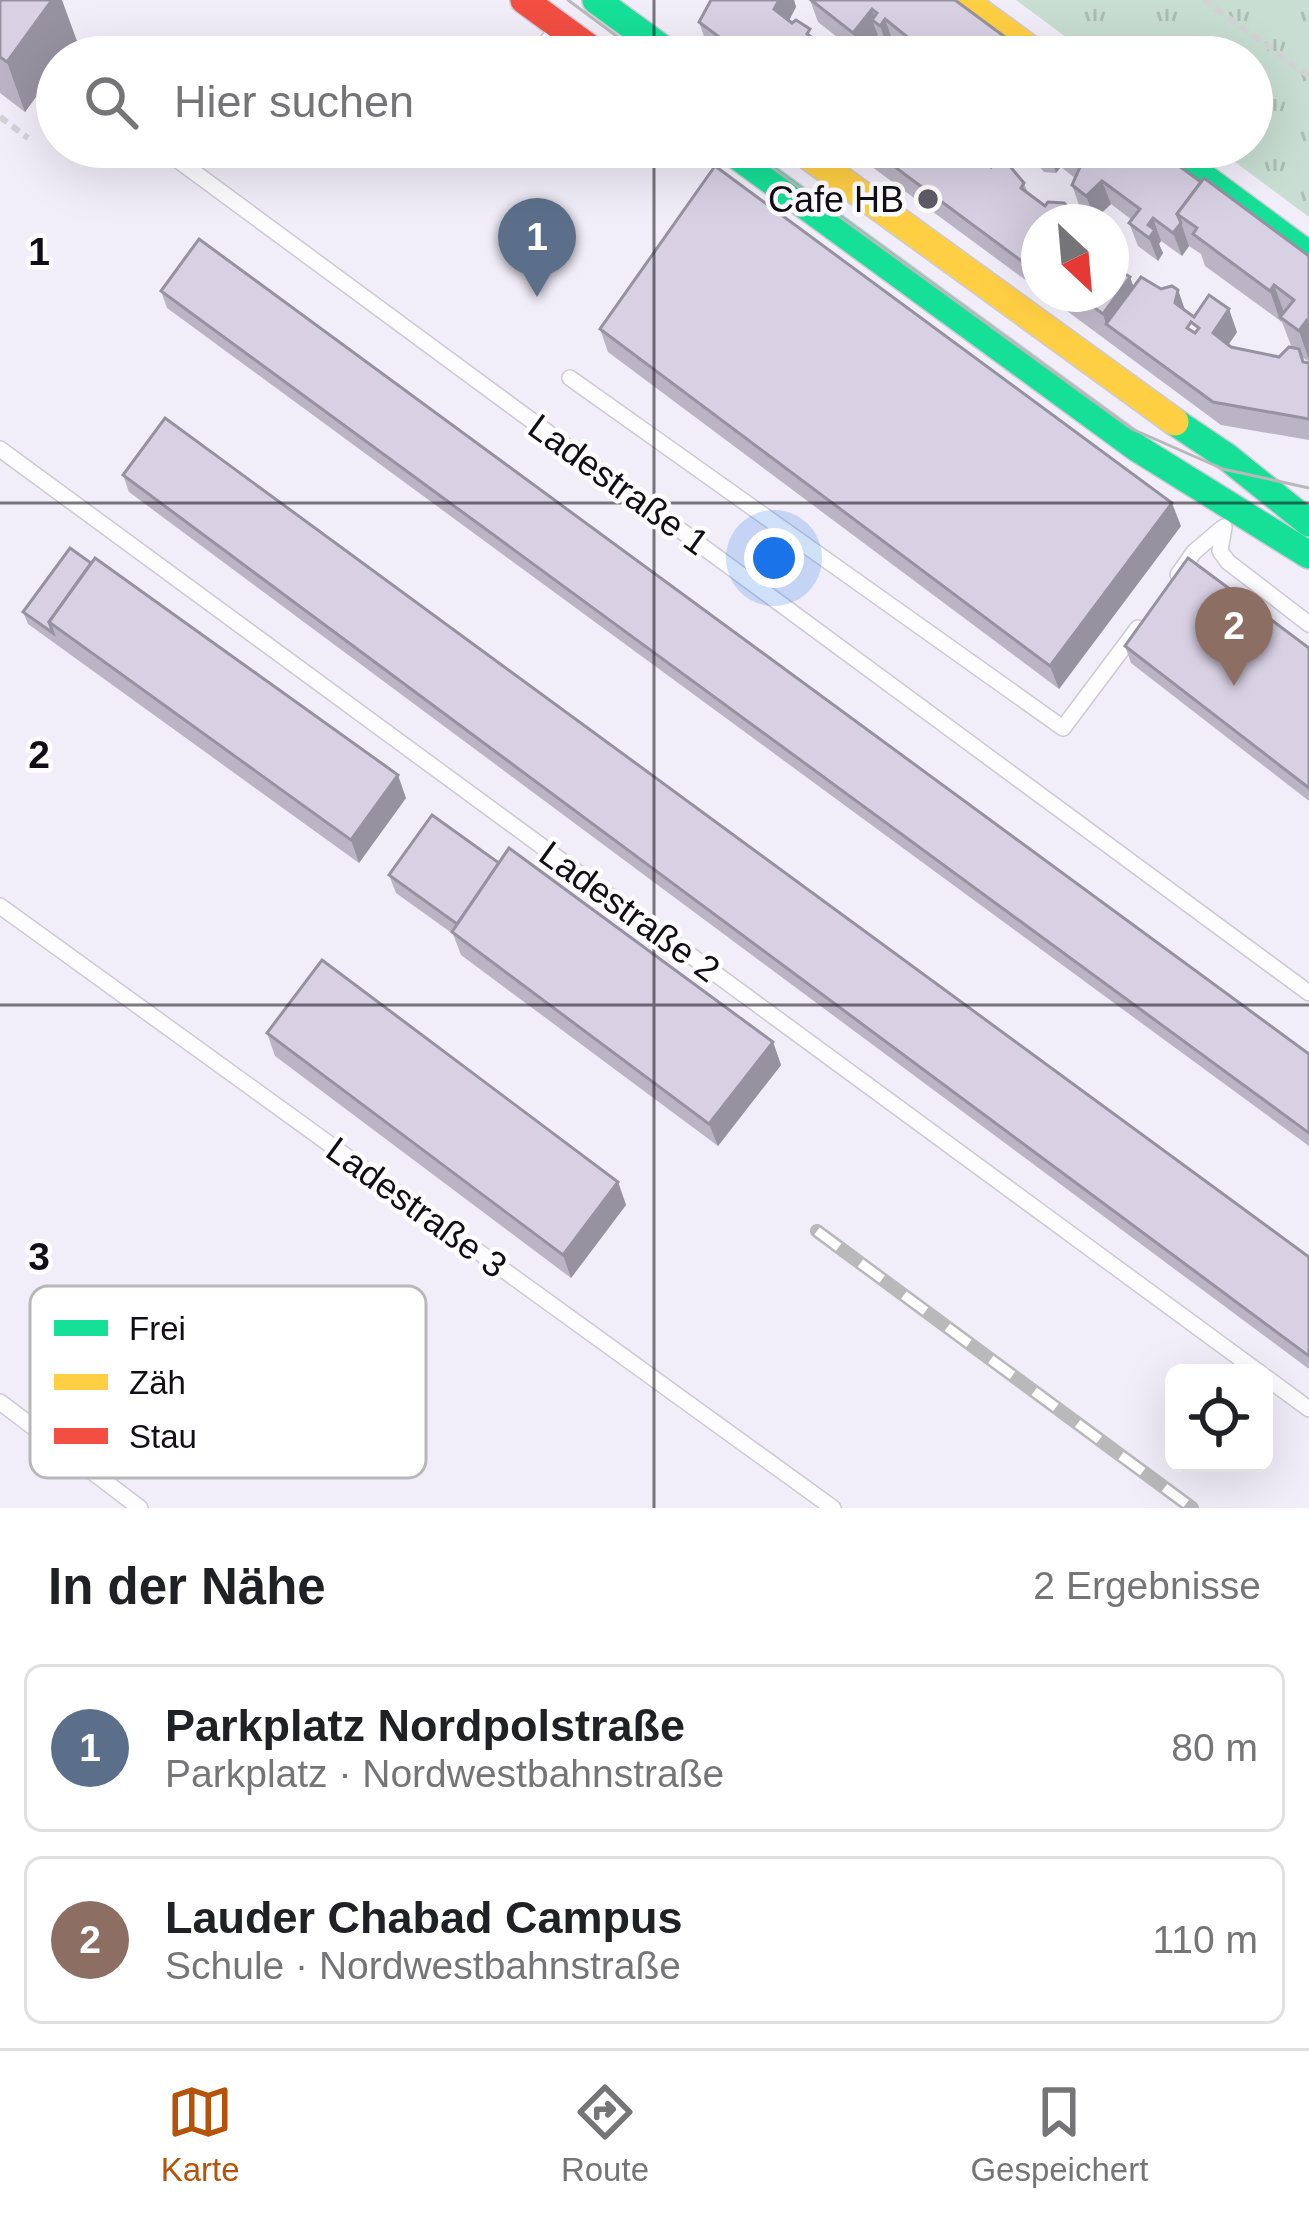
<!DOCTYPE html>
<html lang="de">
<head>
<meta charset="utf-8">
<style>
	:root { --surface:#fff; --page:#f6f6f6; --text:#202124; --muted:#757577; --line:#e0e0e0; --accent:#b45309 }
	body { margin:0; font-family:Arial,sans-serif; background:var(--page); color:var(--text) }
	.controls { position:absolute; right:36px; bottom:36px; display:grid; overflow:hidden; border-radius:18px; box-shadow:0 12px 48px #0002 }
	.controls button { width:108px; height:108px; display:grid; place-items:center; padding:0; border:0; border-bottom:3px solid var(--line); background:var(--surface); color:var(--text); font:60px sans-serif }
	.compass { position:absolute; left:1021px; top:204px; width:108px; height:108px; border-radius:50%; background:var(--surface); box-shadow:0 12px 48px #0002; rotate:154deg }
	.you { position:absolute; left:774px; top:558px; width:42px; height:42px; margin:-30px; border:9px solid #fff; border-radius:50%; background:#1a73e8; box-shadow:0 0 0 18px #1a73e833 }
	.badge { display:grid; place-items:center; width:78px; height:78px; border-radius:50%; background:var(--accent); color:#fff; font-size:39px; font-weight:700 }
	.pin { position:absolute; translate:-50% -99px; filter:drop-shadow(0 3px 6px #0008) }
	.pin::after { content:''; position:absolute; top:63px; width:42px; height:36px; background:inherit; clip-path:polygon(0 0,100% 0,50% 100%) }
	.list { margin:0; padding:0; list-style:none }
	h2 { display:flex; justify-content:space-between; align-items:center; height:156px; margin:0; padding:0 48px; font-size:51px }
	h2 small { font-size:39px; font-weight:400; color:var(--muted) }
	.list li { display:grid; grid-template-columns:78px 1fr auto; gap:36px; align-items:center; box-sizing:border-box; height:168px; margin:0 24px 24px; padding:0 24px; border:3px solid var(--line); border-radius:18px }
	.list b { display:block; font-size:45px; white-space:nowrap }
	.list p { margin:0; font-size:39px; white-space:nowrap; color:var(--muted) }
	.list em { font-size:39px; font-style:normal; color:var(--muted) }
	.icon { flex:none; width:66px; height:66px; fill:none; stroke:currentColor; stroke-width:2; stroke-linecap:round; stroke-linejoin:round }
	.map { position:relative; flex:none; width:1309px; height:1508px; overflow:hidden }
	.search { position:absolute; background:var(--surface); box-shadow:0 12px 48px #0002; left:36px; right:36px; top:36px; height:132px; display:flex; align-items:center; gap:30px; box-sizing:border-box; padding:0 42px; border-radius:66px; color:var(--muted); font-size:45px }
	.sheet { height:540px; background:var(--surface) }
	nav { display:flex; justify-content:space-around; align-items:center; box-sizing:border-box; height:168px; border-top:3px solid var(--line); background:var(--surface); font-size:33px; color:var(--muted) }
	nav a { display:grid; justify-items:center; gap:6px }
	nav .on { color:var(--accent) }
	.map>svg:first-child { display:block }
</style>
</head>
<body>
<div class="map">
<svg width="1309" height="1508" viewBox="0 0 1309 1508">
	<defs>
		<pattern id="grass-tufts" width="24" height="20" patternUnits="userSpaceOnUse" patternTransform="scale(3)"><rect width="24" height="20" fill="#c8ded2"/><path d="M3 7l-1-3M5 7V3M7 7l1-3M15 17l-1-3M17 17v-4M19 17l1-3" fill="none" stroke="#abbdb4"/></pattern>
	</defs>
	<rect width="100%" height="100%" fill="#f1edf9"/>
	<!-- grass -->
	<polygon fill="url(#grass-tufts)" points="1016,0 1309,0 1309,217 1215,147 1252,147 1252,57 1093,57"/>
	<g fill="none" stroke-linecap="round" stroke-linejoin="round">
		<defs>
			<g id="lane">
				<polyline points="535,57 559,26"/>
				<polyline points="160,147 1309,993"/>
				<polyline points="570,378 1063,728 1138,628"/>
				<polyline points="0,449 1260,1373"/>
				<polyline points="1224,527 1220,551 1228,562 1309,624"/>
				<polyline points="1178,575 1194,552 1221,529"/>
				<polyline points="0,906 833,1508"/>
				<polyline points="1264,1376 1309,1409"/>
				<polyline points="0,1402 140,1508"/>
			</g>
			<g id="fast">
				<polyline points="596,0 674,57"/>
				<polyline points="725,147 1137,448 1309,555"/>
				<polyline points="1163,147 1309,255"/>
				<polyline points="1175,422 1227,457 1309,523"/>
			</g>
			<g id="slow">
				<polyline points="963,0 1041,57"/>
				<polyline points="796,147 1175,422"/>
			</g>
			<polyline id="jam" points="524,0 602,57"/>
		</defs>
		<!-- lane casing -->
		<use href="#lane" stroke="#cecad5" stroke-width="18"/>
		<!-- fast casing -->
		<use href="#fast" stroke="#cecad5" stroke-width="30"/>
		<!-- slow casing -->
		<use href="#slow" stroke="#cecad5" stroke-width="30"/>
		<!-- jam casing -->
		<use href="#jam" stroke="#cecad5" stroke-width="30"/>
		<!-- path -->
		<g stroke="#d3d2d6" stroke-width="6" stroke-dasharray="9 6" stroke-linecap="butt">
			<polyline points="1204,0 1309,76"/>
			<polyline points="0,117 28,138"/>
		</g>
		<!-- lane -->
		<use href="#lane" stroke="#fdfcfe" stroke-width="15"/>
		<!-- fast -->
		<use href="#fast" stroke="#16e098" stroke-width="27"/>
		<!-- slow -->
		<use href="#slow" stroke="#ffcf43" stroke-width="27"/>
		<!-- jam -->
		<use href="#jam" stroke="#f24e42" stroke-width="27"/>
		<!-- tram -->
		<g stroke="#b9b8bb" stroke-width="3">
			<polyline points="568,0 645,57"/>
			<polyline points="744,147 1132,429 1223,469 1309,488"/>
		</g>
		<defs>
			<polyline id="rail" points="817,1231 1192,1508"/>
		</defs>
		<!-- rail casing -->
		<use href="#rail" stroke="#b9b8bb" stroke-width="14"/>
		<!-- rail -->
		<use href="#rail" stroke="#fff" stroke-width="9" stroke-dasharray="27" stroke-linecap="butt"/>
	</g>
	<!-- wall -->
	<g fill="#bab4c4" fill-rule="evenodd">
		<polygon points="0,0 77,41 57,57 57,68 25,112 0,93"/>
		<polygon points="711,0 794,0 796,7 789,20 826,53 850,57 723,57 707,45 699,22"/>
		<polygon points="810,0 955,0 1032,57 912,57 893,42 888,49 881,43 878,35 861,56 818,22"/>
		<polygon points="845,147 972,147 974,154 991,167 1024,183 1039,222 1039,290"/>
		<path d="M 1025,147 L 1153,147 L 1201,182 L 1309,256 L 1309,362 L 1302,357 L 1303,362 L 1309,363 L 1309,440 L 1221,425 L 1044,294 L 1111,294 L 1117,261 L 1121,271 L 1134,286 L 1178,290 L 1185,310 L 1194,317 L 1237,332 L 1228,345 L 1231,347 L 1279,357 L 1292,348 L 1282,322 L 1205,266 L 1201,254 L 1189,246 L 1182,256 L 1161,241 L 1159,244 L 1163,253 L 1158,261 L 1138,246 L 1129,223 L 1132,220 L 1111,204 L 1095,219 L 1080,208 L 1072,185 L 1075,178 L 1061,167 L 1056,173 L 1044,172 L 1027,152 ZM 1191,322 L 1199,328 L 1195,333 L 1187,328 Z"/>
		<polygon points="161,291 1309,1054 1309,1146 167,308"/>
		<polygon points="600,329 1181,526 1059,689 608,352"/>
		<polygon points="123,475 1309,1257 1309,1369 129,492"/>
		<polygon points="70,548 406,798 359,863 28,624 23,612"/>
		<polygon points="1125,646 1309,648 1309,801 1131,663"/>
		<polygon points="499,863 773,1042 781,1065 718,1146 461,955 453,934 396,893 389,875"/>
		<polygon points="267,1033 618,1182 626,1205 571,1278 275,1056"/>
	</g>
	<!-- shaded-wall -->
	<g fill="#9792a0">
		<polygon points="52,0 62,0 77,41 65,57 57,57 57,68 25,112 7,62"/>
		<polygon points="779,0 794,0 796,7 783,32 774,9"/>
		<polygon points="872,9 877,24 872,20 878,35 861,56 853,33"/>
		<polygon points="885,19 893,42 888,49 880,26"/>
		<polygon points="1050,147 1054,147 1061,167 1056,173 1048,150"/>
		<polygon points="1102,181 1111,204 1095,219 1086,196"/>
		<polygon points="1153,218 1161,241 1159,244 1163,253 1158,261 1149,238 1148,225"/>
		<polygon points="1181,223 1189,246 1182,256 1173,233"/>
		<polygon points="1117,261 1126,283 1130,277 1142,309 1106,324 1103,314 1117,269"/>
		<polygon points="1274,285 1286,318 1280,317 1281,323 1270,291"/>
		<polygon points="1178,290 1186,313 1175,303"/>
		<polygon points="1229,309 1237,332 1221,356 1213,333"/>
		<polygon points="1307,320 1309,324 1309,360 1299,331"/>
		<polygon points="1172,503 1181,526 1059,689 1050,666"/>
		<polygon points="398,775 406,798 359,863 351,840"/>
		<polygon points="773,1042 781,1065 718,1146 709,1124"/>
		<polygon points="618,1182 626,1205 571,1278 563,1255"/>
	</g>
	<!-- building -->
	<g fill="#d8d1e4" stroke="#9792a0" stroke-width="3" fill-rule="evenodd">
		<polygon points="0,0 52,0 7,62 0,57"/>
		<polygon points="711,0 779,0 774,9 792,23 796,20 810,29 807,34 813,38 811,41 826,53 831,48 849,54 849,57 746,57 699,22"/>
		<polygon points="811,0 955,0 1032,57 916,57 911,50 916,44 885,19 880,26 872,20 877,13 872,9 853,33"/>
		<polygon points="868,147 967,147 991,167 995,162 1008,164 1024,183 1021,188 1045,206 1048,202 1064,203 1071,210 1077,222 1039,222 1039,274"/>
		<polygon points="1057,147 1153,147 1201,182 1177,214 1181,223 1173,233 1153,218 1148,225 1155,230 1149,238 1129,223 1140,209 1102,181 1086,196 1072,185 1081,165"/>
		<polygon points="715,166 1172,503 1050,666 600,329"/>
		<polygon points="1204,178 1309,256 1309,321 1307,320 1299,331 1280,317 1294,300 1274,285 1270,291 1193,234 1197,228 1177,214"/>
		<polygon points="199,239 1309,1054 1309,1133 161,291"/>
		<polygon points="1111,256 1117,261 1117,269 1130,277 1103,314 1076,294 1111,294"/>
		<path d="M 1141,277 L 1161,289 L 1172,286 L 1178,290 L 1175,303 L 1194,317 L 1209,295 L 1229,309 L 1213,333 L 1231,347 L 1279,357 L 1289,347 L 1299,349 L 1303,362 L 1309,363 L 1309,419 L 1213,402 L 1106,324 ZM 1191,322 L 1199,328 L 1195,333 L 1187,328 Z"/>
		<polygon points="165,418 1309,1257 1309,1356 123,475"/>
		<polygon points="70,548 91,563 49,622 53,633 23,612"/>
		<polygon points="95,558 398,775 351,840 49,622"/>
		<polygon points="1188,558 1309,648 1309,788 1125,646"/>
		<polygon points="432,815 499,863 457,924 389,875"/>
		<polygon points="509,848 773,1042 709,1124 452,932"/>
		<polygon points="322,960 618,1182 563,1255 267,1033"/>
	</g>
	<!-- grid -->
	<path fill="none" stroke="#120e18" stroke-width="3" stroke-opacity="0.55" d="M 654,0 L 654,57M 654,147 L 654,1508M 0,503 L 1309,503M 0,1005 L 1309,1005"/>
	<!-- markers -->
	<circle fill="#605c67" stroke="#fff" stroke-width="4.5" cx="928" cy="199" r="12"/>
	<g text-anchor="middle" stroke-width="9" stroke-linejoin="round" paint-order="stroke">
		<!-- poi labels -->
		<g font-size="36" fill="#120e18" stroke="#fff" text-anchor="end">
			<text x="904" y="212">Cafe HB</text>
		</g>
		<!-- street labels -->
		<g font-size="36" fill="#120e18" stroke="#fff">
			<text transform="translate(619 484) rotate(36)" y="13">Ladestraße 1</text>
			<text transform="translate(630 911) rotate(36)" y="13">Ladestraße 2</text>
			<text transform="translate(417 1207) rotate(36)" y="13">Ladestraße 3</text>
		</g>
	</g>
	<!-- legend -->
	<rect x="30" y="1286" width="396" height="192" rx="18" fill="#fff" stroke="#b8b7ba" stroke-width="3"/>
	<rect x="54" y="1320" width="54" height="16" fill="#16e098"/>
	<rect x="54" y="1374" width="54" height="16" fill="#ffcf43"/>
	<rect x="54" y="1428" width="54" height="16" fill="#f24e42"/>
	<g font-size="33" fill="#120e18">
		<text x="129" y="1340">Frei</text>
		<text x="129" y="1394">Zäh</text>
		<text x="129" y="1448">Stau</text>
	</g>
	<g font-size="39" text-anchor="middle" font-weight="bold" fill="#120e18" stroke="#fff" stroke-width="9" stroke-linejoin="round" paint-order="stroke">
		<text x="39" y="265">1</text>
		<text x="39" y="768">2</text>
		<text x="39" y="1270">3</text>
	</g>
</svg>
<div class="controls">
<button><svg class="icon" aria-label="locate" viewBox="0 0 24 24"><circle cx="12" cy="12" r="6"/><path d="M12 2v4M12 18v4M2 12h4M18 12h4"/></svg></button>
</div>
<svg class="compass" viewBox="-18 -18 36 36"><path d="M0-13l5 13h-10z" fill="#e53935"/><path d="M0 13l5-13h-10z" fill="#757577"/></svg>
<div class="you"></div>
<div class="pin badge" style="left:537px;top:297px;background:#5c6f8a">1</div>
<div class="pin badge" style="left:1234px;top:686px;background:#8d6e63">2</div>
<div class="search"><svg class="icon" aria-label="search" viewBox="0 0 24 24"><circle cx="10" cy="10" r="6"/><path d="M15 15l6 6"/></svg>Hier suchen</div>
</div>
<section class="sheet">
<h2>In der Nähe<small>2 Ergebnisse</small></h2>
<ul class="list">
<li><span class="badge" style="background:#5c6f8a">1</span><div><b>Parkplatz Nordpolstraße</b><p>Parkplatz · Nordwestbahnstraße</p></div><em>80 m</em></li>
<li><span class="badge" style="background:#8d6e63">2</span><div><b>Lauder Chabad Campus</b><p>Schule · Nordwestbahnstraße</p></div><em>110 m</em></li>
</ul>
</section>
<nav>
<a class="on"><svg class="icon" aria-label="map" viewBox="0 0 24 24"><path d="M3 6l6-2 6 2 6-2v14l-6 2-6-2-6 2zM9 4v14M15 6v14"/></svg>Karte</a>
<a><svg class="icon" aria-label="directions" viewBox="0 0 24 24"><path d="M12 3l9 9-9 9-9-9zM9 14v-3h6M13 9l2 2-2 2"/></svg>Route</a>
<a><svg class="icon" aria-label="saved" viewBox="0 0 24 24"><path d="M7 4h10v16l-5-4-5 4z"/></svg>Gespeichert</a>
</nav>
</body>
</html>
